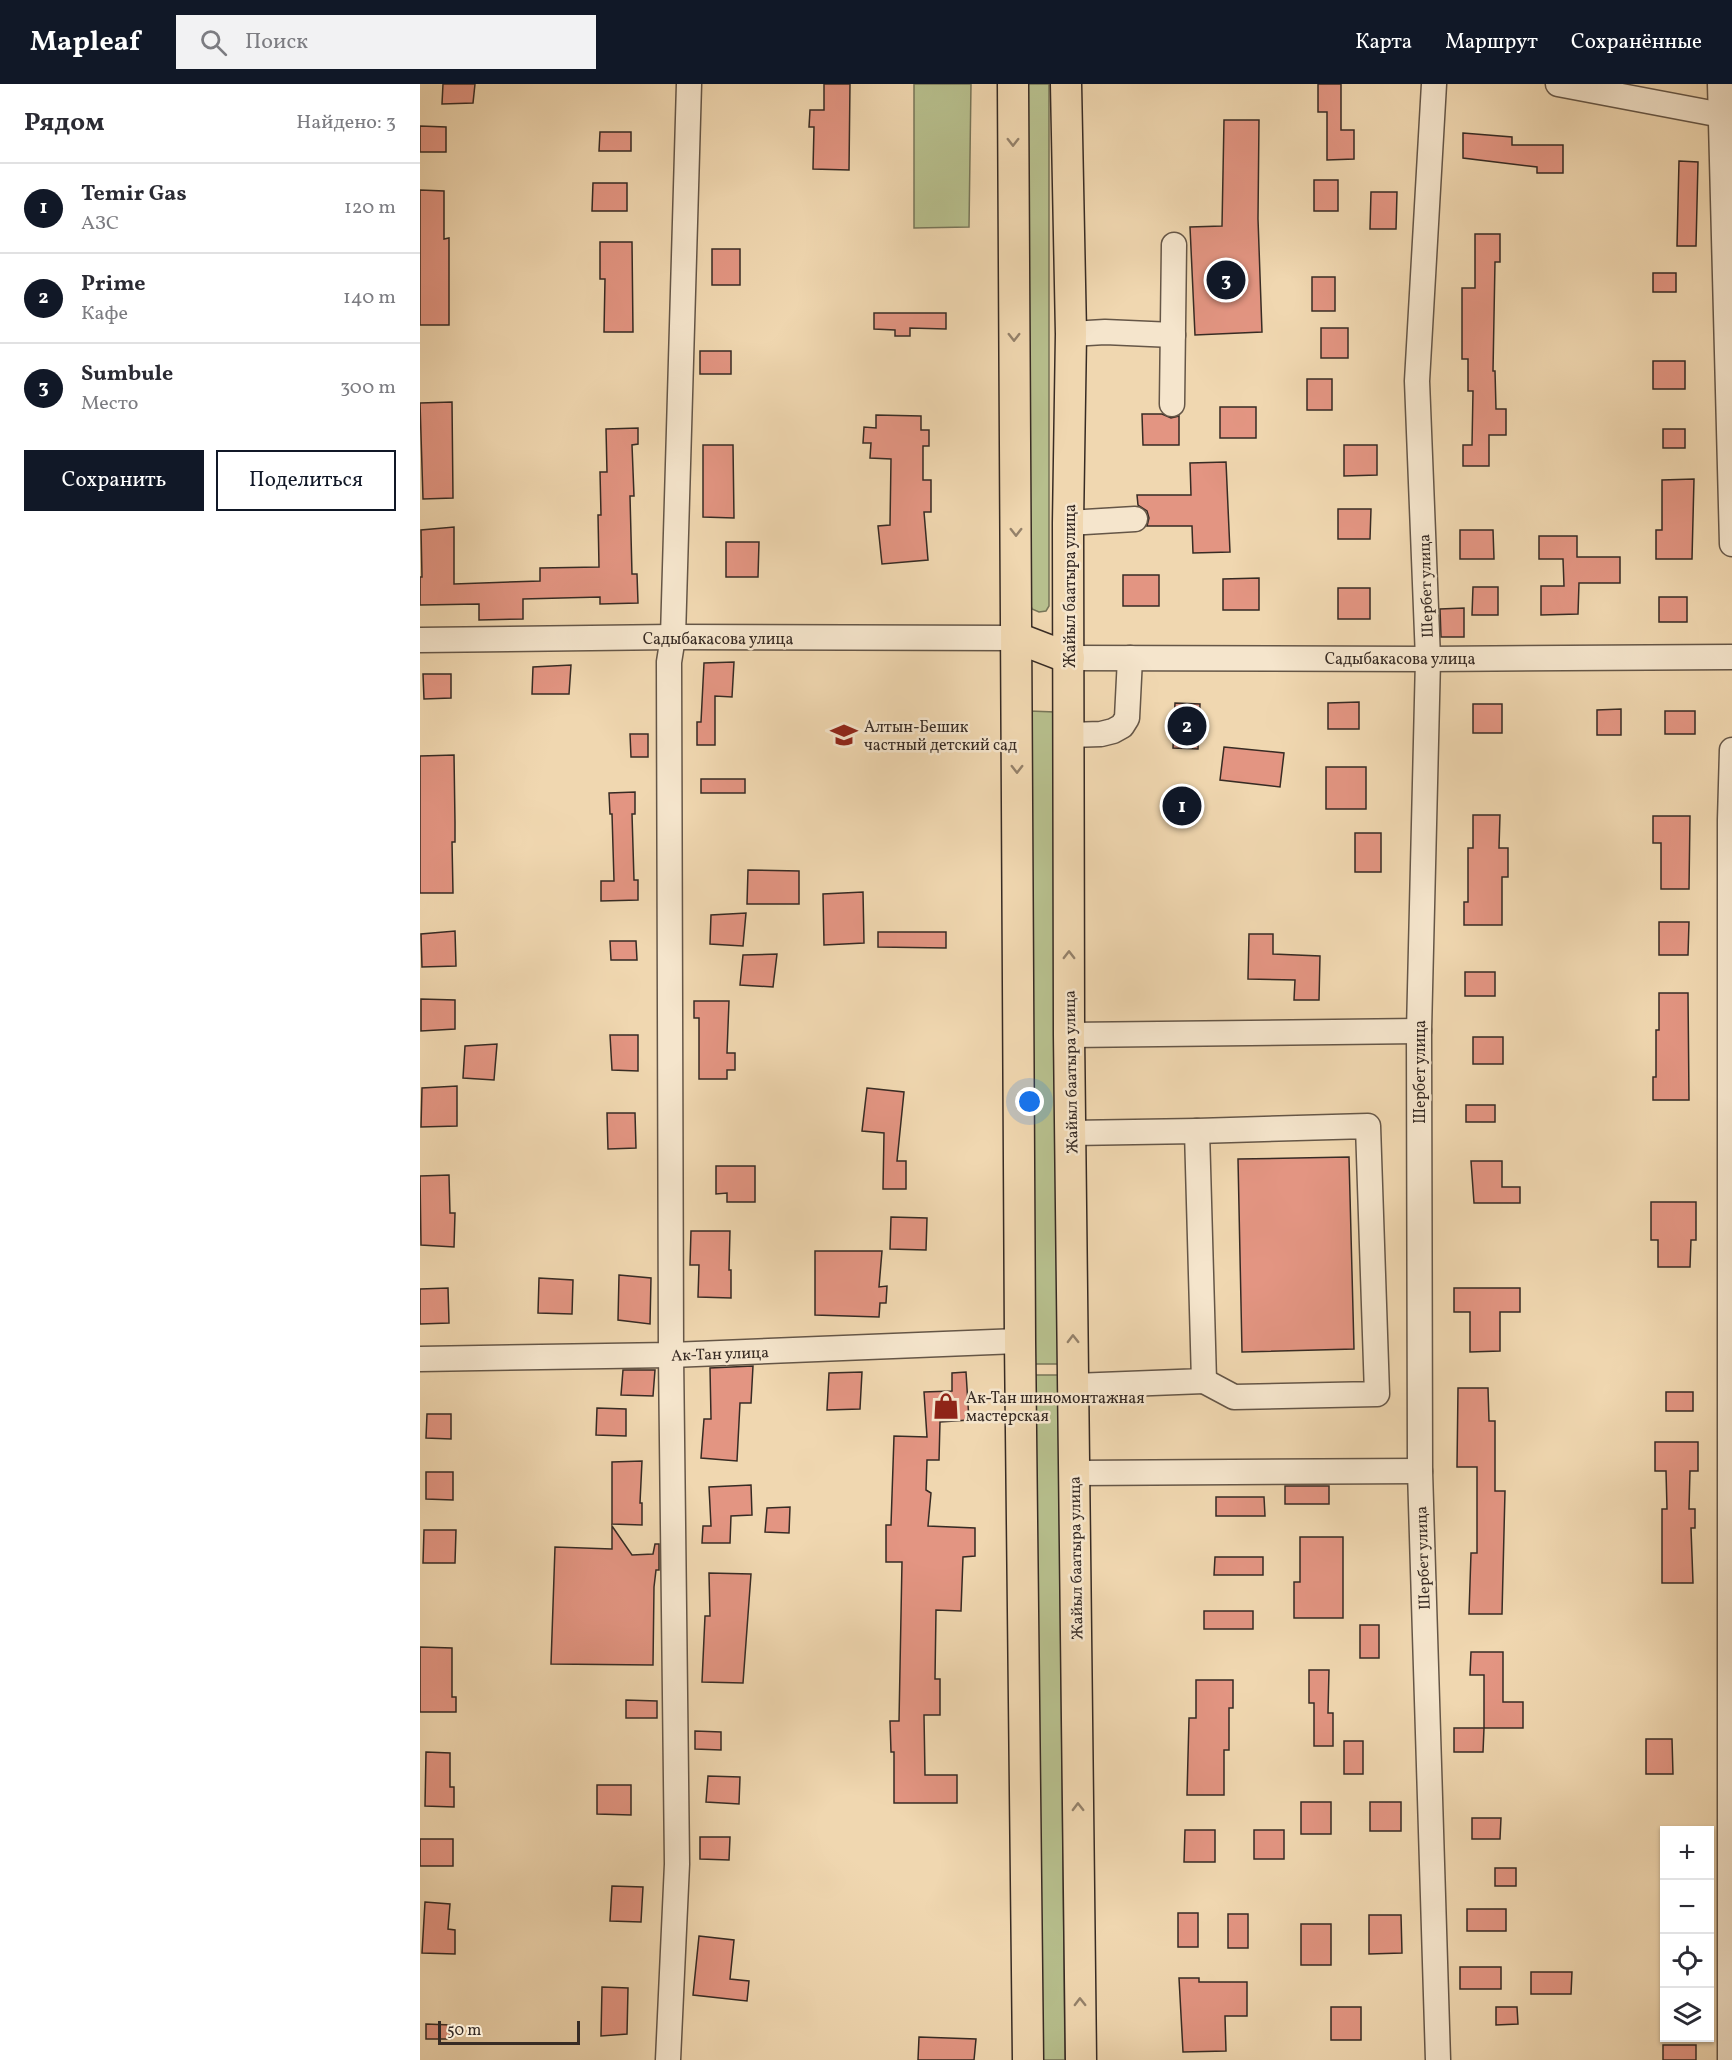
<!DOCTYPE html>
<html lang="ru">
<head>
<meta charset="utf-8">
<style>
	:root { --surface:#fff; --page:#f2f2f3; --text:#2b2b33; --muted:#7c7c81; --line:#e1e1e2; --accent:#111827 }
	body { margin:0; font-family:Vollkorn,serif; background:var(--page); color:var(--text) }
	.controls { position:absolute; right:18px; bottom:18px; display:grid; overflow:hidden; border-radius:0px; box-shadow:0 2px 4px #0004 }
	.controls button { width:54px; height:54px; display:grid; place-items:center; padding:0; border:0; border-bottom:2px solid var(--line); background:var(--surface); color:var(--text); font:30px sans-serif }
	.scale { position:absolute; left:18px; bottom:15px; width:142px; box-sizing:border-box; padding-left:6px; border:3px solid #372b24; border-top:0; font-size:16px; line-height:21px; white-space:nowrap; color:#372b24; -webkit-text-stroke:4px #f5e5cc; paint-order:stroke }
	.you { position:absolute; left:610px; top:1018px; width:21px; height:21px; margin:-15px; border:4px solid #fff; border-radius:50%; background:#1a73e8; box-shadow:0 0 0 9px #1a73e833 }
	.badge { display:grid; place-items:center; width:39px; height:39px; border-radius:50%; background:var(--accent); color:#fff; font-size:20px; font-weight:700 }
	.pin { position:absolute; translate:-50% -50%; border:3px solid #fff; box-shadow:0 2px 6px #0006 }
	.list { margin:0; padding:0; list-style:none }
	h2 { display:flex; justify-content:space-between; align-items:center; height:78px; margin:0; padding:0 24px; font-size:26px }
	h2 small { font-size:20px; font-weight:400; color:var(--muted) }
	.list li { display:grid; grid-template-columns:39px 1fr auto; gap:18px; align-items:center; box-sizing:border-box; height:90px; padding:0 24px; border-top:2px solid var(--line) }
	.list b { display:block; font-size:22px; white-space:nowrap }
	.list p { margin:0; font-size:20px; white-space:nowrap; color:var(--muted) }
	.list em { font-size:20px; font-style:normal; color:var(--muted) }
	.actions { display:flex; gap:12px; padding:18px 24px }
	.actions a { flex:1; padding:14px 0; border:2px solid var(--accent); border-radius:0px; text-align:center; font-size:21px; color:var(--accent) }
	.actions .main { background:var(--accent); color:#fff }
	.icon { flex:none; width:33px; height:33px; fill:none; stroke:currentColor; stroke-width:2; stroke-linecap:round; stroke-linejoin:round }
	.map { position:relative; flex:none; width:1312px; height:1976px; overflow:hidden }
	header { display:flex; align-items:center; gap:36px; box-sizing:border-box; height:84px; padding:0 30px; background:var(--accent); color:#fff }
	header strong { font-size:28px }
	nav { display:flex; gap:33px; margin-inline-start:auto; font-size:21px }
	.search { width:420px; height:54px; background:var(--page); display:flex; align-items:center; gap:15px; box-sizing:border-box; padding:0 21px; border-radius:0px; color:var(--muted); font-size:22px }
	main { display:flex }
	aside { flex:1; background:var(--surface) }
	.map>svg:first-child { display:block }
</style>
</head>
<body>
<header>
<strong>Mapleaf</strong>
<div class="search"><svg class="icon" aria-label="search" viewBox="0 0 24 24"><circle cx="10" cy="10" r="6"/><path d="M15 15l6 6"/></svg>Поиск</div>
<nav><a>Карта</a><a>Маршрут</a><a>Сохранённые</a></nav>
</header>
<main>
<aside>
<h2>Рядом<small>Найдено: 3</small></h2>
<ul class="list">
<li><span class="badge">1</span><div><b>Temir Gas</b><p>АЗС</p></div><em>120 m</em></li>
<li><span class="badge">2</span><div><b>Prime</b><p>Кафе</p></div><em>140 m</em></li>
<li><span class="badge">3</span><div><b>Sumbule</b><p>Место</p></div><em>300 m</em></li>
</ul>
<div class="actions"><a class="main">Сохранить</a><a>Поделиться</a></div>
</aside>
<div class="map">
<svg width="1312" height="1976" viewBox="0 0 1312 1976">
	<rect width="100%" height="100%" fill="#f0d7b0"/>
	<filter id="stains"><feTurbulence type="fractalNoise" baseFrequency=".00333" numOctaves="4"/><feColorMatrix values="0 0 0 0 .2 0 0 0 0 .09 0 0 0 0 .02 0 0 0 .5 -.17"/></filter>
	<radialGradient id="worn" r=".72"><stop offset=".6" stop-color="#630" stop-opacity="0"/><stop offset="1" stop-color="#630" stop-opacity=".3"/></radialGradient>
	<!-- green -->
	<g fill="#b7bf8d" stroke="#777558" stroke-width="1.5">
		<polygon points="494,0 551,0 549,143 494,144"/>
		<polygon points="606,0 629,0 629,522 626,527 619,528 612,525 609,516"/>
		<polygon points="609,627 635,628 638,1280 614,1280"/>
		<polygon points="615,1291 638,1291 645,1976 620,1976"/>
	</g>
	<!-- building -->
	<g fill="#e39582" stroke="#372b24" stroke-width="1.5">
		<polygon points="23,0 55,0 53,19 22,20"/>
		<polygon points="404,0 430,0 429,86 393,85 394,43 389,43 390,26 404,26"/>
		<polygon points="898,0 921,0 921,46 934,46 934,75 907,76 907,28 898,28"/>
		<polygon points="804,36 839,36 838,135 842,248 775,251 770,143 802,142"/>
		<polygon points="0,42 26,43 26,68 0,68"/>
		<polygon points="180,48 211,48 211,67 179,67"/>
		<polygon points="1043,49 1092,53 1092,61 1143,61 1143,89 1117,89 1117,83 1043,74"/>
		<polygon points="1259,77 1278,78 1276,162 1257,162"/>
		<rect x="894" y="96" width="24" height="31"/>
		<polygon points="173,99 207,99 207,127 172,127"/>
		<polygon points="0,106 24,107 24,155 29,154 29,241 0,241"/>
		<polygon points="951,108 977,108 976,145 950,145"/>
		<polygon points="1055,150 1080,150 1080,178 1075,178 1073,287 1075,287 1076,325 1086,325 1086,351 1069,351 1069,382 1043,382 1043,361 1052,361 1053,307 1048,307 1048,275 1042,275 1042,204 1055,204"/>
		<polygon points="180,158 212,158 213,248 184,248 185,195 180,195"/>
		<rect x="292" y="165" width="28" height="36"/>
		<rect x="1233" y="189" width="23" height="19"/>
		<rect x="892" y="193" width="23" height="34"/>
		<polygon points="454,229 526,229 526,245 490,244 490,252 475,252 475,246 454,245"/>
		<rect x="901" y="244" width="27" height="30"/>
		<rect x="280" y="267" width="31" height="23"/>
		<rect x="1233" y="277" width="32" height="28"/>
		<rect x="887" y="295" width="25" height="31"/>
		<polygon points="32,318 33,414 3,415 0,319"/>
		<rect x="800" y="323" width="36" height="31"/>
		<polygon points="722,330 742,330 751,334 759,332 759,361 723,361"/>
		<polygon points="456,331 501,332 501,346 509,346 509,362 503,362 503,396 511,396 511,428 504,428 508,476 462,480 458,442 470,441 471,375 450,374 451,359 443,359 444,343 456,344"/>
		<polygon points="218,344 218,360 212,361 214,412 210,412 212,490 217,490 218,519 180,520 180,513 103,515 103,535 59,536 59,520 0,521 0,493 2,493 1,446 34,443 34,500 120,497 120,484 179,483 178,431 181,431 180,388 187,388 186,345"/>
		<rect x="1243" y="345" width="22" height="19"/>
		<polygon points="283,361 313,361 314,434 283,433"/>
		<polygon points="924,361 957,361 957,391 924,392"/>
		<polygon points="806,378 810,468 773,469 772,442 727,442 729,434 727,427 718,421 717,411 771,411 770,379"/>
		<polygon points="1274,395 1272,475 1236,475 1236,446 1242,446 1242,396"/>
		<polygon points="918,425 951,425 950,455 918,455"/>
		<polygon points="1040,446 1073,446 1074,475 1040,475"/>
		<polygon points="1119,452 1157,452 1157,473 1200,473 1200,499 1159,499 1158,530 1121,531 1121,502 1144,502 1143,475 1119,475"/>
		<polygon points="306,458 339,458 338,493 306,493"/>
		<rect x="703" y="491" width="36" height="31"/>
		<polygon points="839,494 839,526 803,526 803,495"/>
		<polygon points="1053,503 1078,503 1078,531 1052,531"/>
		<rect x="918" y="504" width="32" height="31"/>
		<rect x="1239" y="513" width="28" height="25"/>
		<polygon points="1044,524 1044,553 1021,553 1020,525"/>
		<polygon points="314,578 312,613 295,612 295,661 277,661 277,638 281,638 284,579"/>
		<polygon points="151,581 149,610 112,610 113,583"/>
		<polygon points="3,590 31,590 31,614 4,615"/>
		<polygon points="939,618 939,645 908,645 908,619"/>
		<polygon points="755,619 780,620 778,665 753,664"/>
		<rect x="1053" y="620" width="29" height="29"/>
		<polygon points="1201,625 1201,651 1177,651 1177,626"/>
		<rect x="1245" y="627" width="30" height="23"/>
		<polygon points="210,650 228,650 228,673 211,673"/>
		<polygon points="804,663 864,669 860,703 800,696"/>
		<polygon points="34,671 35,738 35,758 32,758 33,809 0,809 0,672"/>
		<rect x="906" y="683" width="40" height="42"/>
		<rect x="281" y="695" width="44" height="14"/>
		<polygon points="215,708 215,730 212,730 214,796 218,796 218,816 181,817 181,797 194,797 192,730 190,730 189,709"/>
		<polygon points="1053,731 1080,731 1079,764 1088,764 1088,793 1082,793 1082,841 1044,841 1044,818 1048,818 1048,764 1053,764"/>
		<polygon points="1233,732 1270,732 1269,805 1241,805 1241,759 1233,759"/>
		<rect x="935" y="749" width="26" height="39"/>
		<polygon points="328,786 379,787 379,820 327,820"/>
		<polygon points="443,808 444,859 404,861 403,810"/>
		<polygon points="326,829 323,862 290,860 291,831"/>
		<polygon points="1239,838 1269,838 1268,871 1239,871"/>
		<polygon points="35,847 36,882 2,883 1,850"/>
		<polygon points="458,848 526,848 526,864 458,863"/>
		<polygon points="829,850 853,850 853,870 900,872 899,916 874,916 875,896 828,895"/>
		<polygon points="190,857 216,857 217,876 191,876"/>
		<polygon points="357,870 353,903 320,901 323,871"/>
		<rect x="1045" y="888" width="30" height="24"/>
		<polygon points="1239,909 1268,909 1269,1016 1233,1016 1233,993 1236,993 1236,946 1239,946"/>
		<polygon points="1,915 35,916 35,945 1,947"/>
		<polygon points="274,917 309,917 307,969 315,969 315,986 307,986 307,995 279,995 279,934 274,934"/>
		<polygon points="190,951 218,951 218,987 192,986"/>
		<rect x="1053" y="953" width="30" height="27"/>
		<polygon points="77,960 74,996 43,994 45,962"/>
		<polygon points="37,1002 37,1042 1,1043 2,1004"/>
		<polygon points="447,1004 484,1008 477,1077 486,1077 486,1105 463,1105 464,1049 442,1047"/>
		<rect x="1046" y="1021" width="29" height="17"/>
		<polygon points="187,1029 215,1029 216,1064 188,1065"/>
		<polygon points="929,1073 934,1265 822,1268 818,1075"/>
		<polygon points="1051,1077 1082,1077 1082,1103 1100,1103 1100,1119 1054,1119"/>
		<polygon points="296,1082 335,1082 335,1118 307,1118 307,1109 296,1110"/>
		<polygon points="29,1091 30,1129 35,1129 34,1163 1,1161 0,1092"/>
		<polygon points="1231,1118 1276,1118 1276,1156 1271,1156 1270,1183 1238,1183 1238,1156 1231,1156"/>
		<polygon points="471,1133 507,1134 506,1166 470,1165"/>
		<polygon points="271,1147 310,1147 309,1186 311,1186 311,1214 278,1213 279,1181 270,1181"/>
		<polygon points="395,1167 462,1167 459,1203 467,1202 466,1219 460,1219 459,1233 395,1231"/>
		<polygon points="199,1191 231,1194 230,1240 198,1236"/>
		<polygon points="119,1194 153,1196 152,1230 118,1229"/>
		<polygon points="28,1204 29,1239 0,1240 0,1205"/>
		<polygon points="1034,1204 1100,1204 1100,1228 1080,1228 1080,1267 1050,1268 1050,1228 1034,1228"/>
		<polygon points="333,1282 331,1319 320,1319 317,1377 281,1374 284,1335 291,1335 290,1284"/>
		<polygon points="203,1286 235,1286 233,1312 201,1311"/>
		<polygon points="442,1288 440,1325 407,1326 409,1289"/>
		<polygon points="546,1288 549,1336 520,1338 519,1376 507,1376 506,1406 511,1409 508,1442 555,1444 555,1472 543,1473 541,1527 516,1526 515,1595 520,1595 520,1631 504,1631 505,1691 537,1691 537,1719 474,1719 474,1668 471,1668 470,1637 479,1637 482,1478 466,1478 466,1441 471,1441 474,1352 507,1353 504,1308 532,1307 532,1289"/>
		<polygon points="1038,1304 1068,1304 1069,1337 1075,1337 1075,1407 1085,1407 1082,1530 1049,1530 1051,1469 1057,1469 1057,1383 1037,1383"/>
		<rect x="1246" y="1308" width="27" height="19"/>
		<polygon points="177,1324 206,1325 206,1352 176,1351"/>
		<polygon points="7,1330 31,1330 31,1355 6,1354"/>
		<polygon points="1235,1358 1278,1358 1278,1387 1270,1387 1269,1425 1275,1425 1275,1444 1271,1444 1273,1499 1242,1499 1242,1425 1247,1425 1246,1387 1235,1387"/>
		<polygon points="222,1377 220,1419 222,1419 222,1441 192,1440 192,1378"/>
		<polygon points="6,1388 33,1388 33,1416 6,1415"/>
		<polygon points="331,1401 332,1431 311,1432 310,1459 282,1459 283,1442 291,1442 289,1403"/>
		<rect x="865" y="1402" width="44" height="18"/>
		<polygon points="796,1413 844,1413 845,1432 796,1432"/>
		<polygon points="370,1423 369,1449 345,1448 347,1424"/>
		<polygon points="192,1442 212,1471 233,1470 235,1460 239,1460 239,1486 236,1486 234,1503 233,1581 131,1580 135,1463 192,1465"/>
		<polygon points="4,1446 36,1446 35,1479 3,1479"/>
		<polygon points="880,1453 923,1453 923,1534 874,1534 874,1498 880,1498"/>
		<polygon points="795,1473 843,1473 843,1491 794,1491"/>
		<polygon points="289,1489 331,1490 323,1599 282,1598 285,1532 290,1532"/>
		<rect x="784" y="1527" width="49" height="18"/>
		<rect x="940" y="1541" width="19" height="33"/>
		<polygon points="0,1563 32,1564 32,1613 36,1613 36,1628 0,1628"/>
		<polygon points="1051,1568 1083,1568 1083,1618 1103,1618 1103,1644 1064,1644 1064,1591 1050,1591"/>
		<polygon points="889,1586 909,1586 908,1629 913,1629 913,1662 894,1662 894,1619 889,1619"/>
		<polygon points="776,1596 813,1596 813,1624 809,1624 809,1666 804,1666 804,1711 767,1711 769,1634 776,1634"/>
		<polygon points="206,1616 237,1617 237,1634 206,1634"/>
		<polygon points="1034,1644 1064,1644 1063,1668 1034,1668"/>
		<polygon points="275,1647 301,1648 301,1666 275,1665"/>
		<polygon points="1226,1655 1252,1655 1253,1690 1226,1690"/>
		<rect x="924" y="1657" width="19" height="33"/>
		<polygon points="6,1668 30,1669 30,1703 34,1703 34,1723 5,1722"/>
		<polygon points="288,1692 320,1693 319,1720 286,1718"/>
		<polygon points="177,1701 211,1701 211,1731 177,1730"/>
		<rect x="881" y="1718" width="30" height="32"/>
		<rect x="950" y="1718" width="31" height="29"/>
		<polygon points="1052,1734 1081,1734 1080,1755 1052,1755"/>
		<polygon points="765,1746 795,1746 795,1778 764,1778"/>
		<rect x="834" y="1746" width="30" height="29"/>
		<polygon points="280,1753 310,1753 309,1776 280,1775"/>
		<rect x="0" y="1755" width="33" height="27"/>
		<rect x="1075" y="1784" width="21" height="18"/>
		<polygon points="192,1802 223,1803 221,1838 190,1837"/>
		<polygon points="5,1818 30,1820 28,1845 35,1846 35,1870 2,1869"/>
		<rect x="1047" y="1825" width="39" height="22"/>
		<rect x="758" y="1829" width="20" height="34"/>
		<rect x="808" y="1830" width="20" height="34"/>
		<polygon points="949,1831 981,1831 982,1869 949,1870"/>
		<rect x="881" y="1840" width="30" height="41"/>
		<polygon points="279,1852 314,1856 310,1895 329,1897 327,1917 273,1911"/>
		<rect x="1040" y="1883" width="41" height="22"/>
		<polygon points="1111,1888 1152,1888 1151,1910 1111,1910"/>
		<polygon points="759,1894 779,1894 779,1898 827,1898 827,1932 805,1932 806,1967 763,1968"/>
		<polygon points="182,1903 208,1904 207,1950 181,1952"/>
		<rect x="911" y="1923" width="30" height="33"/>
		<polygon points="1076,1923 1097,1923 1098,1940 1076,1941"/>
		<polygon points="6,1940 31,1941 31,1955 6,1955"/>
		<polygon points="499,1953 556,1955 554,1976 498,1976"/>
		<rect x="1243" y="1961" width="33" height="15"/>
	</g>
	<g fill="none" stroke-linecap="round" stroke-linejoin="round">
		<defs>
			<g id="minor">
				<polyline points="1014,0 997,297 1008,575 999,947 1000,1387 1018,1976"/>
				<polyline points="1138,0 1312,33"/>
				<polyline points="1300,0 1312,460"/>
				<polyline points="651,250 685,248 753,251"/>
				<polyline points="752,320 754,161"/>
				<polyline points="648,439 715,435"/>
				<polyline points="0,556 253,553 597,554"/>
				<polyline points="649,574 1008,575 1312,573"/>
				<polyline points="649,651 681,650 693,647 702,642 707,634 710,574"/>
				<polyline points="649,951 999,947"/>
				<polyline points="777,1047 948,1042 957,1310 814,1313 784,1297"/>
				<polyline points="651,1049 777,1047 784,1297 654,1302"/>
				<polyline points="0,1275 251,1271 600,1257"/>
				<polyline points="654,1389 1000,1387"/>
				<polyline points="248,1976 257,1780 251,1271 249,578 253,553 269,0"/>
				<polyline points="1310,1976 1310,736 1312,666"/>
			</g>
			<g id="major">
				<polyline points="593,0 600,1257 608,1976"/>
				<polyline points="646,0 651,250 648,439 649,951 661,1976"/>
				<polyline points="597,554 649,574"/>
			</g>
		</defs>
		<!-- minor casing -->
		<use href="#minor" stroke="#655647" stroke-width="27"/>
		<!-- major casing -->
		<use href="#major" stroke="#372b24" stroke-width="33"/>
		<!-- minor -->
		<use href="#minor" stroke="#f5e5cc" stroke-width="24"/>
		<!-- major -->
		<use href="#major" stroke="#f0d7b0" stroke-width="30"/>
	</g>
	<!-- one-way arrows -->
	<defs><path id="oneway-chevron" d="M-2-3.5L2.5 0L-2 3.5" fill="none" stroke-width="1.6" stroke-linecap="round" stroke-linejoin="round" transform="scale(1.5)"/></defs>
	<g stroke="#94816a">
		<use href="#oneway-chevron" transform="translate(593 58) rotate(90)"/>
		<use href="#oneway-chevron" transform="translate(594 253) rotate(90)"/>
		<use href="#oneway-chevron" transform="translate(596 448) rotate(90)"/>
		<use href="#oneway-chevron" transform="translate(597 685) rotate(90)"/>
		<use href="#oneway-chevron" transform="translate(649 871) rotate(-90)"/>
		<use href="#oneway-chevron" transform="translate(653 1255) rotate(-91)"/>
		<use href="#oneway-chevron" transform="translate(658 1723) rotate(-91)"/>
		<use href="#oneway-chevron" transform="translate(660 1918) rotate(-91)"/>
	</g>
	<!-- icons -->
	<defs>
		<symbol id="school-bare" viewBox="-9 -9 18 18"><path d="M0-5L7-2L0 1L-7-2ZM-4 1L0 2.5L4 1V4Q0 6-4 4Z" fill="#8f2418" stroke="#f5e5cc" stroke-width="2.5" paint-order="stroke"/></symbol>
		<symbol id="shop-bare" viewBox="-9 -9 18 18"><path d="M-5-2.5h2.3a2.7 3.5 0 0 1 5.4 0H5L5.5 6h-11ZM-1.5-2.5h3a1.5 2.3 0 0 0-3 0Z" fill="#8f2418" stroke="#f5e5cc" stroke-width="2.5" paint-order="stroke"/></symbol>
	</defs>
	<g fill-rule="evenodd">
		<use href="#school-bare" x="405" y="632" width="38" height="38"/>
		<use href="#shop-bare" x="507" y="1303" width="38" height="38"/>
	</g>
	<g text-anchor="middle" stroke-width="5" stroke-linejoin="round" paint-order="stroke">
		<!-- street labels -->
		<g font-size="16" fill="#372b24" stroke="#f5e5cc">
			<text transform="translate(649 502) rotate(-90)" y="6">Жайыл баатыра улица</text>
			<text transform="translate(1005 502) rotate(-92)" y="6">Шербет улица</text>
			<text x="298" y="560">Садыбакасова улица</text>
			<text x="980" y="580">Садыбакасова улица</text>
			<text transform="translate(650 988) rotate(-91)" y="6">Жайыл баатыра улица</text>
			<text transform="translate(999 988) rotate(-90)" y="6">Шербет улица</text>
			<text transform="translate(300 1269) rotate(-2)" y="6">Ак-Тан улица</text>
			<text transform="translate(655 1474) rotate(-91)" y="6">Жайыл баатыра улица</text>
			<text transform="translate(1002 1474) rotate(-92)" y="6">Шербет улица</text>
		</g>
		<!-- poi labels -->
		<g font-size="16" fill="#372b24" stroke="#f5e5cc" text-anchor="start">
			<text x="444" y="648">Алтын-Бешик<tspan x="444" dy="18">частный детский сад</tspan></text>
			<text x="546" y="1319">Ак-Тан шиномонтажная<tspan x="546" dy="18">мастерская</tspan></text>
		</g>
	</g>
	<rect width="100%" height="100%" filter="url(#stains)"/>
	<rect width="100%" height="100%" fill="url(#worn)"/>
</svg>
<div class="controls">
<button>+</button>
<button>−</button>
<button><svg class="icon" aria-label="locate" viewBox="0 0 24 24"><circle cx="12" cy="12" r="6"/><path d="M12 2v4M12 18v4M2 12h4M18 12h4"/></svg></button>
<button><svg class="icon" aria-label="layers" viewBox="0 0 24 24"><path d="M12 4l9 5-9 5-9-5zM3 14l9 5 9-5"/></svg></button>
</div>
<div class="scale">50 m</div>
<div class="you"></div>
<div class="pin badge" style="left:762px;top:722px">1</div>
<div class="pin badge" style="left:767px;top:642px">2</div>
<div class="pin badge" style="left:806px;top:196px">3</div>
</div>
</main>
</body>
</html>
